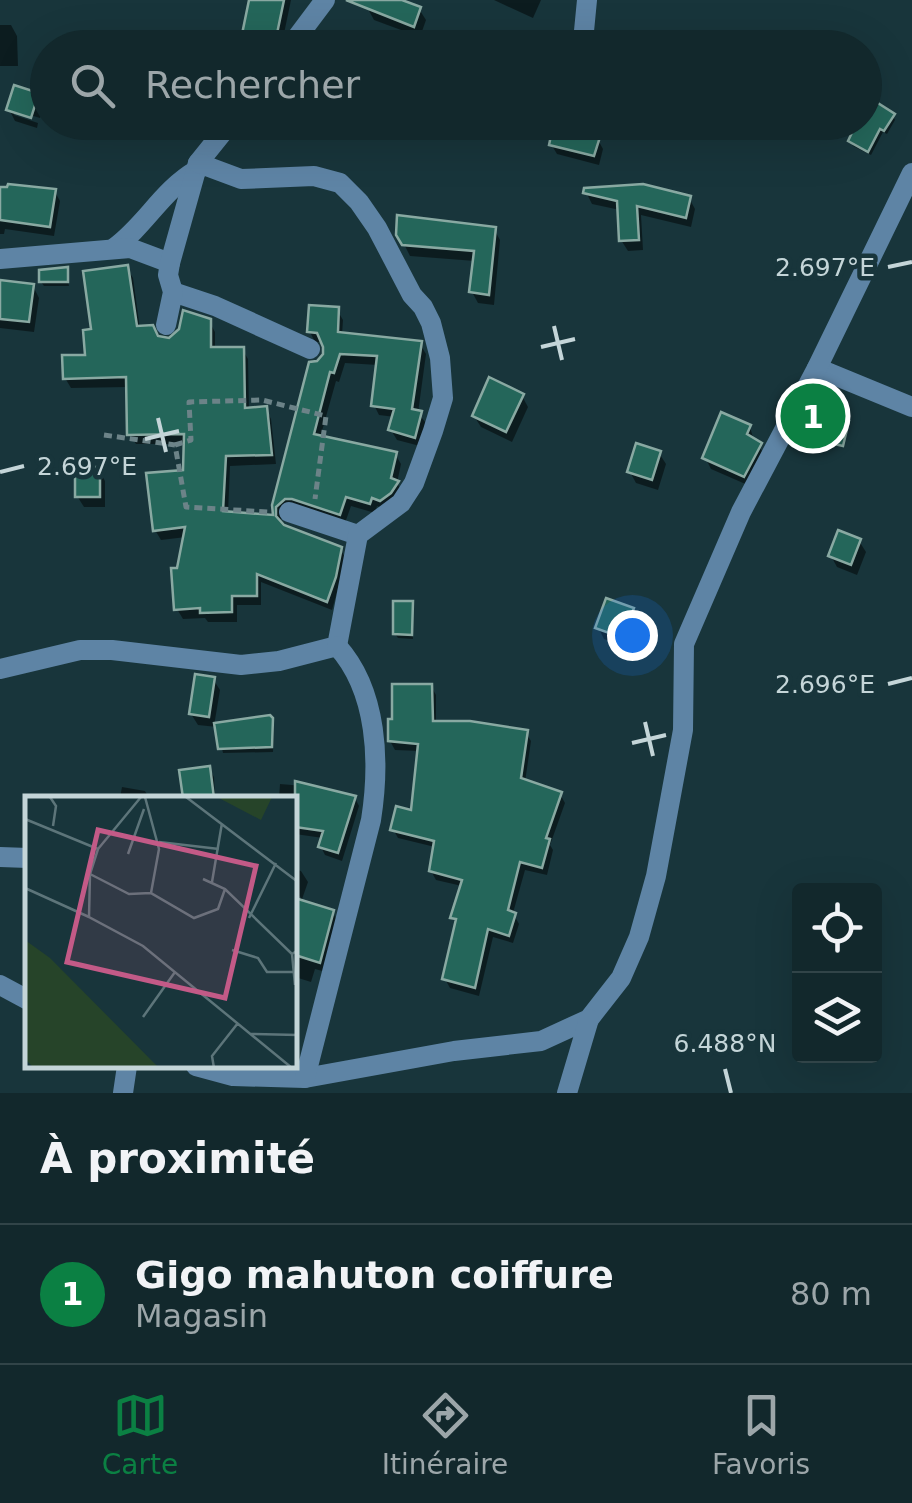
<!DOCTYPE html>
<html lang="fr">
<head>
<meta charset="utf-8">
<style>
	:root { --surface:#12282c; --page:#1f3438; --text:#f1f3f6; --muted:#9ca6a9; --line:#314448; --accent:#0b8043 }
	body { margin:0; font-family:"DejaVu Sans",sans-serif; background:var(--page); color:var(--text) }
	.controls { position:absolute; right:30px; bottom:30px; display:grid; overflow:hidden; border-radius:10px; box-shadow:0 10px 40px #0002 }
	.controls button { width:90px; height:90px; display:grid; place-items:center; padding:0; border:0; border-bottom:2px solid var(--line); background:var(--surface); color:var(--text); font:50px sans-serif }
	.you { position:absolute; left:632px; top:635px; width:35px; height:35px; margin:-25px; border:8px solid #fff; border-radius:50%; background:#1a73e8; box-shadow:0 0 0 15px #1a73e833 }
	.badge { display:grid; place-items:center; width:65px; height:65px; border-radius:50%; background:var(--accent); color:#fff; font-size:32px; font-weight:700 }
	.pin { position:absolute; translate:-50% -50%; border:5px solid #fff; box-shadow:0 2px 10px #0006 }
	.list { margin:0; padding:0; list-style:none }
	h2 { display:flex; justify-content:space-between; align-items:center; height:130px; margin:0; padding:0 40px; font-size:42px }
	h2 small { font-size:32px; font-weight:400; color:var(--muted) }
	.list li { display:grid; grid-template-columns:65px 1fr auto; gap:30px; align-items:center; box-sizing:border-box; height:140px; padding:0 40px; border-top:2px solid var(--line) }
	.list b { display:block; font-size:38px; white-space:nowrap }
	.list p { margin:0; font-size:32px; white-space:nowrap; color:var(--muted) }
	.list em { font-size:32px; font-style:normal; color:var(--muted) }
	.icon { flex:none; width:55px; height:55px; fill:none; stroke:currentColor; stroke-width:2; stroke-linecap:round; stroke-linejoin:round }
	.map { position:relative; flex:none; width:912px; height:1093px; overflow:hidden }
	.search { position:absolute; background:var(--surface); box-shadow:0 10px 40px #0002; left:30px; right:30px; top:30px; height:110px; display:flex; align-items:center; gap:25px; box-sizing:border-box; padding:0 35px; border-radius:55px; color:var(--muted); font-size:38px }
	.sheet { height:270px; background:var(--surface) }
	nav { display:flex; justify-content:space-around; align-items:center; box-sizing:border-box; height:140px; border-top:2px solid var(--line); background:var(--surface); font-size:28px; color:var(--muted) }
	nav a { display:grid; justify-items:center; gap:5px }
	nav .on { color:var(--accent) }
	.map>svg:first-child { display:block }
</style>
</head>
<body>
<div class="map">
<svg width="912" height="1093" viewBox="0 0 912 1093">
	<rect width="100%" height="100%" fill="#18353b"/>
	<!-- shadow -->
	<g fill="#0007">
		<polygon points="252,0 291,0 281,48 241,48"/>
		<polygon points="371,0 395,0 419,9 426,20 420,37 374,20 368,9"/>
		<polygon points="494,0 541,0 533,18"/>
		<polygon points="0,25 11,25 17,36 18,66 0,66"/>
		<polygon points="37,95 44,106 40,118 14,110 14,115 38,123 37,128 15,121 9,109"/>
		<polygon points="893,116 895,120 887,134 883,132 871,155 853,146 851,141 864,122"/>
		<polygon points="557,122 579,122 574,133 598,140 603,149 599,165 557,154 551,144"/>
		<polygon points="0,188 55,192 60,201 54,236 5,229 4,234 0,234"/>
		<polygon points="586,192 689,198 695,209 691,227 641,215 643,250 628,251 621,240 620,210 592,204"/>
		<polygon points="494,229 500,240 494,305 478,303 472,292 475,261 410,256 399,234"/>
		<polygon points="127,268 133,278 140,329 157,338 172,340 209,321 215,332 215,350 242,349 248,359 249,410 266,409 271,419 276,464 230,466 228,514 276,518 275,505 319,363 325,355 324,342 315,342 310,332 337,310 343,320 342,335 420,344 426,354 418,413 426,423 420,446 397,440 391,430 395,417 379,415 374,405 378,365 345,363 339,382 336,381 320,438 395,454 401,464 397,483 403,493 387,510 377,506 375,513 351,506 345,523 291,508 281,517 280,525 340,549 346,559 332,610 261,582 261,605 237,605 237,622 208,622 205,618 183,619 177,609 186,537 161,540 155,530 186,472 186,444 136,444 130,434 128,387 71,388 65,378 88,357 93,331"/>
		<polygon points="66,270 69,286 44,286 41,282"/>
		<polygon points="0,282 33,286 39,298 34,332 0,328"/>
		<polygon points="522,396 528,407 512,442 481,427 474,416"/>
		<polygon points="750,427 754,441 766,456 750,486 711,469 705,457"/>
		<polygon points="659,453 666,464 658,490 636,483 630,472"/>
		<polygon points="99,470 105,481 105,507 84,507 77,496"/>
		<polygon points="859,541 866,552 857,575 837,567 831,556"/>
		<polygon points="411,603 413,639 398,638 395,634"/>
		<polygon points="632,610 638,622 629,648 604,639 598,627"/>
		<polygon points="213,679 220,690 214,726 269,718 274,725 273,752 223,753 217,727 198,725 191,714"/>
		<polygon points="431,686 436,695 436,723 526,733 531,741 525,782 560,794 565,803 550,845 553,850 547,875 525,870 513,913 519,924 513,943 493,937 479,996 450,988 445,979 457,924 453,917 462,886 436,880 431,871 435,847 398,838 393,829 414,813 420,751 395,750 390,741"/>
		<polygon points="209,768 214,777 215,798 185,798 182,772"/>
		<polygon points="280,784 304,786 355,798 359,806 342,861 325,855 321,847 323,838 295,834 295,798 279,798"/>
		<polygon points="122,787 145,791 149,798 120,798"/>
		<polygon points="295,869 301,871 308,882 301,902 332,912 339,923 326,972 315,969 311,982 295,977 295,917 301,897 295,895"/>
	</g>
	<!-- building -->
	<g fill="#24665a" stroke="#89a9a2" stroke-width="2.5">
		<polygon points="249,0 284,0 274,48 240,44"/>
		<polygon points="346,0 402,0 421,7 414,27"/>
		<polygon points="14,85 39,93 31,118 6,110"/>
		<polygon points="870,98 895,114 884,131 880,129 868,152 848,141 857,122 864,122 864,108"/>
		<polygon points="553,126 600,137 594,156 549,145"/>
		<polygon points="8,184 56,189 50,227 0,220 0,187 7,187"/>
		<polygon points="643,184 691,196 686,218 637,206 639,240 619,241 617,201 583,193 584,188"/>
		<polygon points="397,215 496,227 489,295 469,292 474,251 402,245 396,235"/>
		<polygon points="128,265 137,326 153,325 158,336 169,338 179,329 183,310 211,319 211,347 244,347 245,408 267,406 272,455 226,456 223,511 273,515 272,505 309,362 317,361 323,354 323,347 317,333 307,332 309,305 339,307 338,332 422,341 412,409 422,411 415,438 388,430 394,409 371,406 377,356 340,354 334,373 330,372 314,434 397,452 391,478 399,481 391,493 380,501 372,498 370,504 346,497 340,515 292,499 285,499 276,507 276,516 284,525 342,547 336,577 327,602 257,574 257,596 232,596 232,612 200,613 200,608 174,610 171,568 177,568 185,527 153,531 146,473 183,470 184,434 127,435 126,377 63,379 62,355 85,355 83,330 91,329 83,271"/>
		<polygon points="68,267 68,282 39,282 39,270"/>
		<polygon points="0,280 34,284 29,322 0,319"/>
		<polygon points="489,377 524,394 506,432 472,416"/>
		<polygon points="721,412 751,425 747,434 762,443 744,477 702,458"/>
		<polygon points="827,416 849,421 843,446 821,441"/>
		<polygon points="636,443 661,451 652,480 627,472"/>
		<rect x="75" y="467" width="25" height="30"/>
		<polygon points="838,530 861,539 851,565 828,556"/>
		<polygon points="606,598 634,608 623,638 595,628"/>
		<polygon points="393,601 413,601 412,635 393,634"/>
		<polygon points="195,674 215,677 209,717 189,714"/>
		<polygon points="392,684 432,684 433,721 470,721 528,730 521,778 562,792 546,838 550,839 542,868 520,862 508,910 516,913 509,936 488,929 475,988 442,979 456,919 450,918 462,880 429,871 434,841 390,830 396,806 411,810 418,744 388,741 388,719 392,719"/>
		<polygon points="270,715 273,718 272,747 218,749 214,723"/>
		<polygon points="210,766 214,798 183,798 179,770"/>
		<polygon points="295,781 356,796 338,853 318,847 323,831 295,827"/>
		<polygon points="295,898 334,910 320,963 295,955"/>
	</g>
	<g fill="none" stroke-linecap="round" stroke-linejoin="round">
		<!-- path -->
		<g stroke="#6c8388" stroke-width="5" stroke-dasharray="8 5" stroke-linecap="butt">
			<polyline points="104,435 175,445 186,507 268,512"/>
			<polyline points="175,445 191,440 189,402 262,400 326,416 315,499"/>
		</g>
		<!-- street -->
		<g stroke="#5e84a5" stroke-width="20">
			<polyline points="584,31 587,0"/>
			<polyline points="289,48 325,0"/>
			<path d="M 114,248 C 146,225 162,190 197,170"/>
			<polyline points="0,259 130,248 170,263"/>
			<polyline points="173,292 215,306 310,349"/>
			<polyline points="166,325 173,292 168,275 170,263 198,163 231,122"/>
			<polyline points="817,368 912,407"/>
			<polyline points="289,512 358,535"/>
			<polyline points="0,669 80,650 112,650 241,665 279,661 337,646 358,535 401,503 414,483 433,431 443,398 440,358 431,323 423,307 412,295 377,228 359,202 340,183 314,176 241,179 198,163"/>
			<polyline points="0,857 28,858"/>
			<polyline points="0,985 28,1000"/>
			<polyline points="196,1066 233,1076 305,1078 454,1051 541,1041 589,1019 621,978 639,937 656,876 683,730 684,644 741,512 817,368 912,173"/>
			<path d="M 305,1078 L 371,820 C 380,763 378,691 337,646"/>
			<polyline points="123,1093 127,1066"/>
			<polyline points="567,1093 589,1019"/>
		</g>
	</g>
	<!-- ticks -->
	<path fill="none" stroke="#c4d5d8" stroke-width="4" d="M 888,267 L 912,262M 554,326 L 562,360M 541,347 L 575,339M 158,418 L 166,452M 145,439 L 179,431M 0,472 L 24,466M 888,684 L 912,678M 645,722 L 653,756M 632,743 L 666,735M 725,1069 L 731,1093"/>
	<!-- overview -->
	<g transform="translate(25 796)">
		<rect width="272" height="272" fill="#18353b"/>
		<path d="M 192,1 L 247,1 L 236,24 ZM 0,144 L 25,162 L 134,272 L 9,272 L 0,263 Z" fill="#264429"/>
		<path fill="none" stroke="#5d757a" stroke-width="2.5" d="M 25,1 L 31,10 L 28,30M 116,1 L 73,53 L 65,78 L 64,121 L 118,150 L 267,272M 120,1 L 134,53 L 126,97 L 169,122 L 193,113 L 200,93M 161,1 L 273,86M 0,23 L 73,53M 134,46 L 194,53M 103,58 L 119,13M 65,78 L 104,98 L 126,97M 178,83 L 200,93 L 267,158M 187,86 L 197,27M 0,92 L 64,121M 224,122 L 251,67M 207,154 L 233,162 L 242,176 L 268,176M 270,189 L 267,158 L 273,154M 118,221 L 150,176M 226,238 L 273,239M 189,272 L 187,260 L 213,227"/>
		<path fill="#c35a87" fill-opacity="0.15" stroke="#c35a87" stroke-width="5" d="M 73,34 L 231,70 L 200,202 L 42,166 Z"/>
		<rect width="272" height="272" fill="none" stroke="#c4d5d8" stroke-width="5"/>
	</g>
	<g font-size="25" text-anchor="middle" fill="#c4d5d8" stroke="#18353b" stroke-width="9" stroke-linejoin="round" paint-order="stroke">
		<text x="825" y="276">2.697°E</text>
		<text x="87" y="475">2.697°E</text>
		<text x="825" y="693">2.696°E</text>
		<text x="725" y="1052">6.488°N</text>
	</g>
</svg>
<div class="controls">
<button><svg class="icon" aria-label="locate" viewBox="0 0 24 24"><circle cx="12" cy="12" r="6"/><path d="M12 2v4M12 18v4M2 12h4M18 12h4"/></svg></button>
<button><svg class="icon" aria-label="layers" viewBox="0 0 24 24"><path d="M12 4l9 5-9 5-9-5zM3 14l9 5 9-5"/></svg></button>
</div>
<div class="you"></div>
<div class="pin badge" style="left:813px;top:416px">1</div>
<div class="search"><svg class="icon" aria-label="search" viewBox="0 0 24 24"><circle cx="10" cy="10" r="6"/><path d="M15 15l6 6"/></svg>Rechercher</div>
</div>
<section class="sheet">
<h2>À proximité<small></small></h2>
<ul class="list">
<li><span class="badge">1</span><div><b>Gigo mahuton coiffure</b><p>Magasin</p></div><em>80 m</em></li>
</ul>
</section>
<nav>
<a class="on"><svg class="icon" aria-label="map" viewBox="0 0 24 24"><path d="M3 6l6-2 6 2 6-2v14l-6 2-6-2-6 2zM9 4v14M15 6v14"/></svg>Carte</a>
<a><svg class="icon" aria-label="directions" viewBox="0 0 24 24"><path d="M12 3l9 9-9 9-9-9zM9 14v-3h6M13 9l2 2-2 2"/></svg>Itinéraire</a>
<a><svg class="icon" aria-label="saved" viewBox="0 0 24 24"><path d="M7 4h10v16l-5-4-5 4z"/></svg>Favoris</a>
</nav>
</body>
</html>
